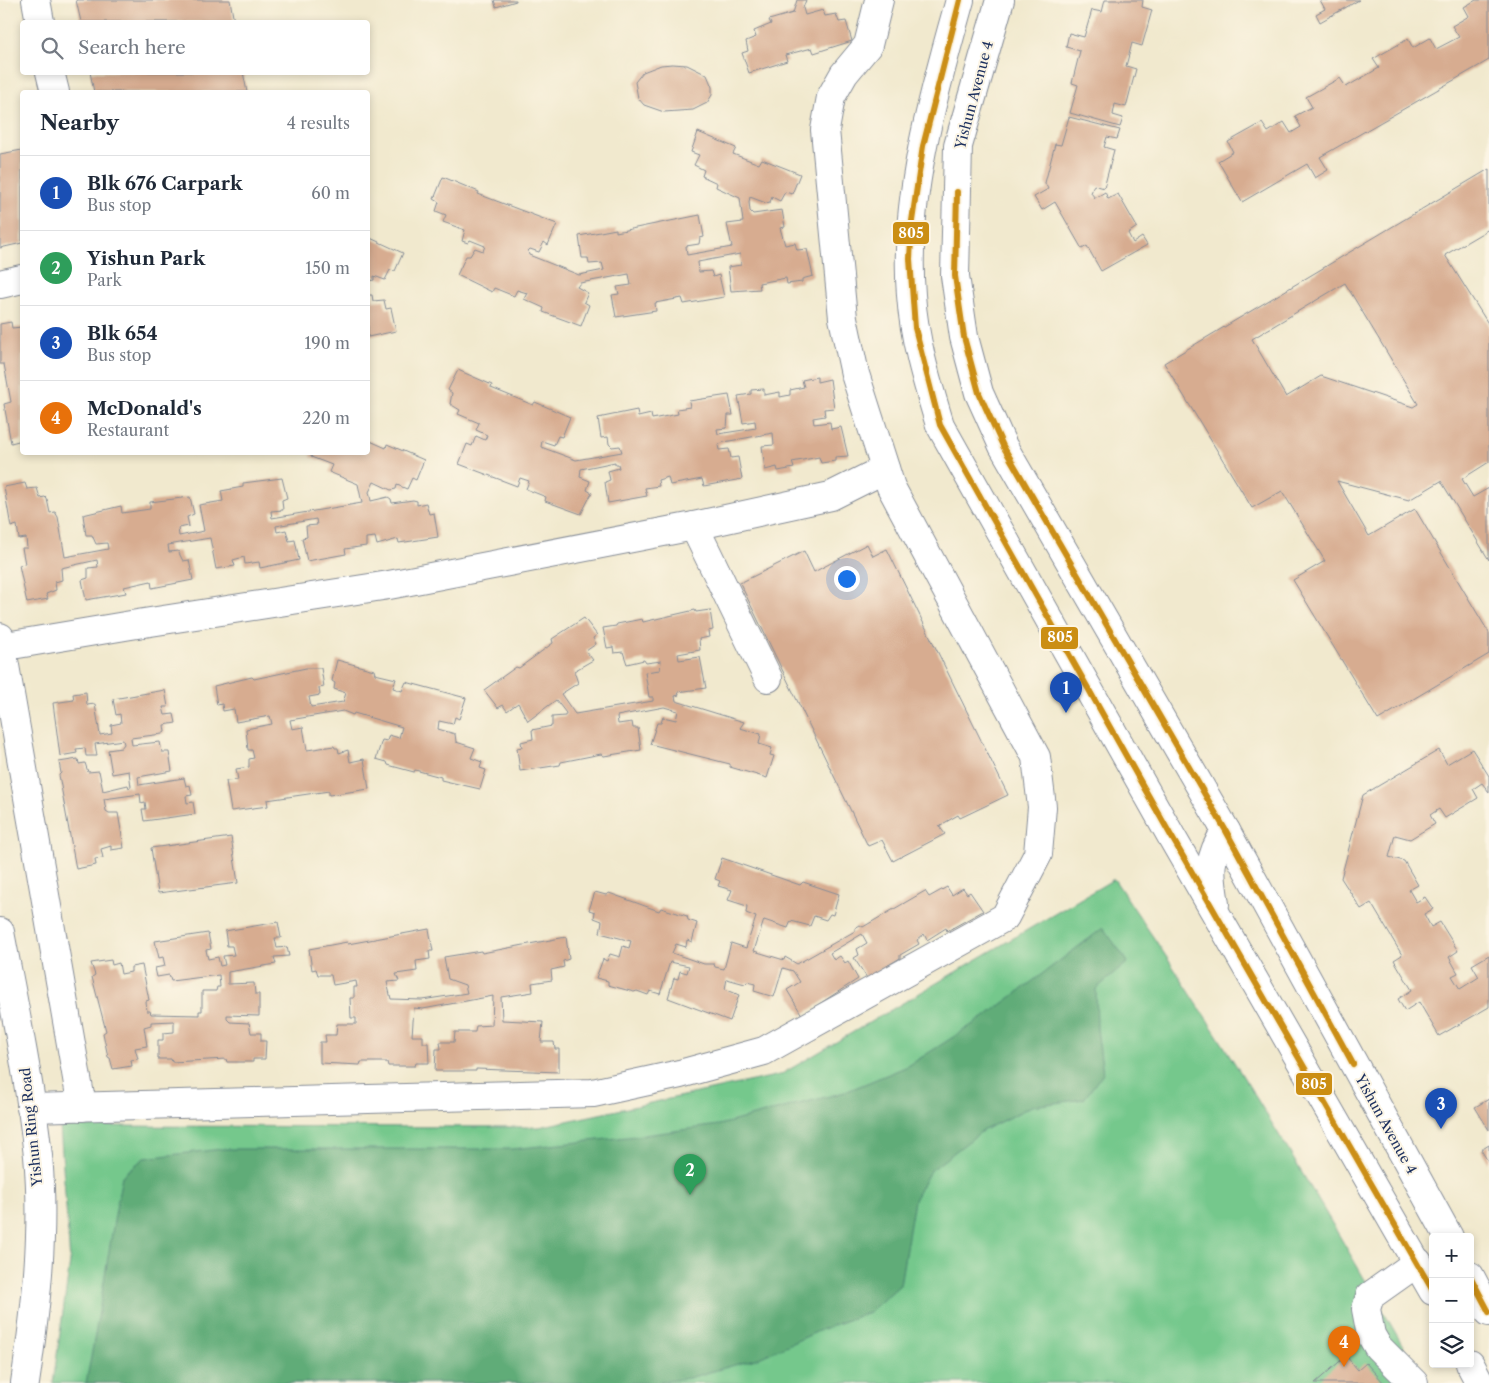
<!DOCTYPE html>
<html lang="en">
<head>
<meta charset="utf-8">
<style>
	:root { --surface:#fff; --page:#f2f2f3; --text:#1f2937; --muted:#747a83; --line:#e0e1e3; --accent:#ea580c }
	body { margin:0; font-family:"Libre Caslon Text",serif; background:var(--page); color:var(--text) }
	.controls { position:absolute; right:15px; bottom:15px; display:grid; overflow:hidden; border-radius:5px; box-shadow:0 2px 8px #0003 }
	.controls button { width:45px; height:45px; display:grid; place-items:center; padding:0; border:0; border-bottom:1px solid var(--line); background:var(--surface); color:var(--text); font:25px sans-serif }
	.you { position:absolute; left:846px; top:578px; width:18px; height:18px; margin:-12px; border:4px solid #fff; border-radius:50%; background:#1a73e8; box-shadow:0 0 0 8px #1a73e833 }
	.badge { display:grid; place-items:center; width:32px; height:32px; border-radius:50%; background:var(--accent); color:#fff; font-size:16px; font-weight:700 }
	.pin { position:absolute; translate:-50% -41px; filter:drop-shadow(0 1px 2px #0008) }
	.pin::after { content:''; position:absolute; top:26px; width:18px; height:15px; background:inherit; clip-path:polygon(0 0,100% 0,50% 100%) }
	.list { margin:0; padding:0; list-style:none }
	h2 { display:flex; justify-content:space-between; align-items:center; height:65px; margin:0; padding:0 20px; font-size:21px }
	h2 small { font-size:16px; font-weight:400; color:var(--muted) }
	.list li { display:grid; grid-template-columns:32px 1fr auto; gap:15px; align-items:center; box-sizing:border-box; height:75px; padding:0 20px; border-top:1px solid var(--line) }
	.list b { display:block; font-size:19px; white-space:nowrap }
	.list p { margin:0; font-size:16px; white-space:nowrap; color:var(--muted) }
	.list em { font-size:16px; font-style:normal; color:var(--muted) }
	.icon { flex:none; width:28px; height:28px; fill:none; stroke:currentColor; stroke-width:2; stroke-linecap:round; stroke-linejoin:round }
	.map { position:relative; flex:none; width:1489px; height:1383px; overflow:hidden }
	.search { position:absolute; background:var(--surface); box-shadow:0 2px 8px #0003; left:20px; top:20px; width:350px; height:55px; display:flex; align-items:center; gap:12px; box-sizing:border-box; padding:0 18px; border-radius:5px; color:var(--muted); font-size:19px }
	.panel { position:absolute; background:var(--surface); box-shadow:0 2px 8px #0003; left:20px; top:90px; width:350px; height:365px; border-radius:5px }
	.map>svg:first-child { display:block }
</style>
</head>
<body>
<div class="map">
<svg width="1489" height="1383" viewBox="0 0 1489 1383">
	<rect width="100%" height="100%" fill="#fcf5e5"/>
	<filter id="ink" filterUnits="userSpaceOnUse"><feTurbulence type="fractalNoise" baseFrequency=".02" numOctaves="2"/><feDisplacementMap in="SourceGraphic" scale="10" xChannelSelector="R" yChannelSelector="G"/><feConvolveMatrix kernelMatrix="1 2 1 2 8 2 1 2 1" color-interpolation-filters="sRGB"/></filter>
	<filter id="wash" filterUnits="userSpaceOnUse"><feTurbulence type="fractalNoise" baseFrequency=".0096" numOctaves="4" result="noise"/><feDisplacementMap in="SourceGraphic" scale="20" xChannelSelector="R" yChannelSelector="G"/><feGaussianBlur stdDeviation="1.12" result="paint"/><feColorMatrix in="noise" values="0 0 0 0 0 0 0 0 0 0 0 0 0 0 0 0 0 1.4 0 .05"/><feComposite in="paint" operator="in"/></filter>
	<g filter="url(#wash)">
		<rect width="100%" height="100%" fill="#f1e9ce"/>
		<!-- green -->
		<path fill="#75c88c" stroke="#487c75" d="M 1114,879 C 1226,1042 1327,1211 1424,1383 L 53,1383 L 70,1262 L 60,1126 L 539,1127 L 780,1075 Z"/>
		<!-- forest -->
		<path fill="#60ac78" stroke="#3e6e6b" d="M 1103,928 L 1128,962 L 1096,989 L 1097,1029 L 1103,1073 L 1084,1099 L 1032,1106 L 982,1131 L 930,1171 L 914,1200 L 900,1285 L 869,1312 L 823,1329 L 759,1358 L 689,1378 L 653,1383 L 86,1383 C 100,1314 109,1245 122,1176 L 144,1158 L 222,1149 L 512,1149 L 637,1136 L 719,1125 L 845,1092 L 908,1066 L 989,1014 Z"/>
		<g id="blocks">
			<!-- building -->
			<g fill="#d7ac90" fill-rule="evenodd">
				<polygon points="76,0 230,0 234,22 81,22"/>
				<polygon points="494,0 516,0 516,1 496,7"/>
				<polygon points="797,0 806,0 803,8 805,15 823,10 825,16 836,14 839,22 846,21 852,41 814,53 812,48 785,55 787,61 749,73 742,53 748,51 746,41 756,37 754,31 771,24 769,20 793,13"/>
				<polygon points="1105,0 1143,0 1142,7 1152,10 1142,46 1132,43 1126,66 1136,69 1126,107 1115,104 1113,115 1123,118 1120,127 1070,113 1078,85 1072,83 1080,51 1066,47 1069,33 1084,37 1092,10 1102,12"/>
				<polygon points="1320,0 1359,0 1320,22 1316,14 1325,9"/>
				<polygon points="1476,0 1489,0 1489,60 1320,157 1328,170 1315,178 1307,164 1242,202 1218,161 1233,152 1228,142 1262,123 1268,132 1284,122 1291,133 1301,127 1295,116 1312,107 1306,97 1340,78 1346,87 1379,68 1373,59 1408,39 1413,48 1430,38 1436,49 1459,37 1452,26 1469,16 1464,7"/>
				<polygon points="672,64 687,65 707,75 712,87 712,95 707,103 693,110 664,112 644,105 638,98 635,82 643,72 661,65"/>
				<polygon points="90,72 243,72 247,92 94,92"/>
				<polygon points="1069,117 1120,130 1117,139 1107,137 1104,147 1114,150 1104,188 1094,185 1091,193 1095,198 1105,192 1108,199 1118,194 1137,227 1128,233 1133,243 1142,237 1147,245 1101,271 1087,246 1082,249 1055,202 1042,210 1034,197 1048,189 1045,183 1055,144 1061,145"/>
				<polygon points="698,132 736,148 733,154 759,164 762,159 800,174 792,194 785,192 780,201 772,197 770,202 766,203 750,197 749,202 750,211 753,214 782,210 785,227 780,228 785,245 795,243 797,250 807,249 813,276 802,279 802,282 787,284 786,278 759,283 760,289 731,291 728,267 741,265 740,254 698,262 699,272 711,271 713,277 719,275 724,297 684,304 682,298 655,303 656,311 616,317 612,295 619,294 617,287 631,285 629,274 580,283 577,287 588,293 584,302 589,305 581,326 543,312 544,308 524,299 527,293 517,290 514,296 494,288 492,292 457,275 466,256 470,256 475,248 483,251 485,246 470,240 468,243 462,241 465,230 443,222 446,215 436,211 439,202 434,199 443,177 479,192 478,194 557,224 548,245 544,242 539,252 530,249 528,251 529,255 579,275 604,270 602,263 589,264 588,258 582,258 579,236 616,229 616,232 700,215 704,237 700,238 699,244 686,246 687,255 732,247 727,224 743,222 740,198 716,187 717,183 702,176 704,170 694,165 699,155 691,152"/>
				<polygon points="22,150 22,243 0,248 0,154"/>
				<path d="M 1489,169 L 1489,229 L 1445,255 L 1489,325 L 1489,462 L 1462,479 L 1473,497 L 1489,488 L 1489,560 L 1441,481 L 1409,500 L 1337,481 L 1369,536 L 1415,509 L 1489,633 L 1489,654 L 1378,720 L 1293,580 L 1325,561 L 1282,491 L 1252,508 L 1164,363 ZM 1345,283 L 1418,404 L 1413,407 L 1321,376 L 1286,397 L 1252,339 Z"/>
				<polygon points="368,237 403,253 395,271 390,270 385,280 374,276 374,280 368,281"/>
				<polygon points="368,295 372,295 373,301 384,300 386,309 391,308 396,331 368,337"/>
				<polygon points="11,322 12,328 22,327 22,440 11,443 4,404 11,402 4,364 0,364 0,324"/>
				<polygon points="458,370 492,385 491,388 533,405 535,402 570,417 562,437 558,436 554,445 542,441 541,447 576,460 622,452 620,446 612,447 609,444 608,437 601,438 598,418 637,410 638,417 651,414 652,419 678,414 677,409 690,407 689,401 729,395 733,415 728,415 727,428 717,429 718,434 756,428 755,421 743,423 738,396 751,394 751,390 764,389 764,395 780,392 780,397 790,395 790,390 804,387 802,380 817,377 817,382 830,379 834,408 824,409 825,416 813,418 814,424 830,422 831,429 841,427 848,456 835,457 835,461 821,463 819,457 792,462 794,468 778,471 777,467 765,470 762,446 774,445 773,433 724,442 718,445 719,450 729,449 731,458 738,457 742,479 704,486 702,479 670,485 668,477 658,480 659,486 645,488 647,496 608,503 605,482 610,480 608,471 619,468 618,464 615,464 615,462 581,469 580,477 590,481 587,490 592,493 581,514 545,501 546,497 526,489 529,481 520,478 517,486 459,464 467,444 472,446 476,436 485,440 487,435 476,430 479,423 458,414 460,410 450,404 452,393 448,390"/>
				<polygon points="368,440 386,448 387,444 424,460 416,480 412,478 407,489 397,485 396,489 391,490 374,482 369,492 371,501 388,497 391,499 392,503 413,500 417,501 417,505 426,503 429,514 434,513 438,537 399,543 398,539 377,545 375,537 366,538 366,546 345,549 346,554 307,561 302,538 307,537 306,526 317,525 316,519 276,526 277,532 286,530 289,541 295,540 299,560 260,568 259,562 245,564 244,557 233,560 235,566 216,569 210,538 168,545 169,552 178,551 183,561 189,560 193,580 152,588 151,581 124,587 126,593 86,600 82,580 88,578 88,568 98,567 97,560 61,568 62,580 55,582 56,590 46,594 48,599 27,603 19,565 25,564 22,548 27,548 26,538 19,539 17,525 11,527 4,487 25,483 27,489 37,488 40,498 45,497 47,499 50,513 55,512 58,517 65,557 108,549 107,543 96,544 92,535 86,535 83,515 121,506 122,513 150,509 150,502 190,497 194,514 187,517 189,526 178,528 179,536 204,531 199,505 223,501 221,491 243,487 243,483 282,478 287,498 282,500 283,510 271,511 272,518 362,503 358,484 329,472 332,465 311,457 312,452 368,452"/>
				<polygon points="867,544 873,556 887,549 1008,795 960,818 958,815 939,826 945,834 893,861 882,840 868,846 740,583 804,551 814,572"/>
				<polygon points="695,610 696,612 710,610 713,630 708,631 709,637 699,639 700,650 678,654 679,660 700,657 706,688 678,692 679,695 675,696 676,701 744,722 740,728 761,734 759,744 772,748 770,755 774,756 767,778 730,767 730,764 650,744 657,723 661,723 663,717 676,720 678,711 664,707 617,716 618,724 632,722 633,728 638,728 641,750 604,756 601,754 561,762 560,765 520,771 517,748 522,747 521,742 533,739 532,730 552,726 552,717 565,716 566,713 556,700 528,721 518,703 507,711 503,705 498,708 484,690 516,667 519,668 553,643 552,639 584,618 597,635 593,638 596,644 586,651 593,660 574,671 578,683 561,694 575,714 653,701 653,697 649,697 645,672 660,670 661,661 646,663 644,660 627,664 623,652 614,653 613,647 607,648 603,628 616,626 617,624 642,619 643,622"/>
				<polygon points="337,660 374,670 375,674 396,679 393,688 402,691 406,682 466,698 459,719 455,717 453,724 439,721 438,729 455,734 456,742 475,748 471,758 482,762 480,768 486,770 480,789 441,780 441,777 415,770 414,772 388,765 387,762 376,759 382,740 387,741 389,735 399,738 402,727 354,713 353,715 343,711 290,720 292,729 303,727 307,750 334,746 335,748 338,748 339,753 348,750 350,762 364,759 369,789 329,795 329,791 267,800 268,806 231,811 226,781 238,780 236,769 249,767 249,759 254,758 252,750 248,750 246,729 272,724 270,716 236,722 234,709 223,711 222,704 217,705 214,686 252,677 254,679 306,668 321,668 324,687 319,688 320,695 309,697 311,707 343,702 346,693 334,689 335,683 332,681"/>
				<polygon points="165,690 168,707 163,707 165,715 174,714 176,723 164,725 165,732 162,734 131,738 132,745 160,742 162,752 169,752 172,771 138,777 139,785 184,778 186,786 190,785 192,795 186,796 187,803 193,802 195,814 144,821 142,809 146,809 145,802 141,803 140,794 104,799 106,811 109,813 118,813 124,848 111,850 111,846 101,849 103,858 95,859 96,865 76,869 59,775 61,773 59,762 78,759 79,764 85,763 88,772 99,771 103,791 128,785 129,788 131,787 129,771 112,774 108,750 121,748 124,744 123,740 95,744 97,756 86,756 85,748 76,749 77,753 60,756 53,703 74,700 73,694 86,692 87,705 95,704 100,735 112,733 111,725 121,723 120,714 116,715 113,699"/>
				<polygon points="1472,749 1489,776 1489,792 1482,783 1473,789 1478,798 1445,818 1439,809 1430,815 1435,824 1410,839 1395,835 1389,857 1404,861 1418,885 1409,890 1416,902 1425,897 1433,909 1424,914 1431,927 1440,922 1458,951 1449,957 1458,973 1452,976 1460,989 1479,977 1472,965 1489,955 1489,1007 1439,1036 1419,1002 1405,1011 1398,999 1412,990 1394,960 1402,955 1371,903 1361,909 1341,878 1363,795 1439,750 1447,764"/>
				<polygon points="231,837 238,883 158,893 151,848"/>
				<polygon points="722,858 800,885 803,882 839,894 833,915 830,914 826,920 814,916 810,926 791,921 788,928 764,920 754,951 784,960 785,957 797,964 855,931 855,928 860,925 863,927 925,891 929,897 947,887 952,895 963,888 967,894 970,892 983,911 947,931 946,928 927,940 924,934 917,940 919,944 900,955 900,958 867,978 854,958 859,955 857,949 867,943 862,934 830,953 834,960 840,956 845,963 848,961 858,979 802,1015 787,990 800,982 793,971 783,968 774,997 754,991 755,984 747,982 745,984 727,979 725,989 739,995 730,1021 668,998 674,978 678,979 680,971 687,973 689,966 670,962 660,994 650,991 648,995 637,991 634,992 608,985 608,981 596,978 603,959 607,961 610,954 620,957 623,946 629,948 631,941 600,933 602,921 594,918 595,912 589,910 595,892 606,895 609,893 659,911 661,908 687,916 688,920 697,923 692,942 687,940 686,947 676,944 672,953 704,964 714,964 715,967 724,969 731,943 746,948 756,917 746,913 747,906 728,900 732,890 718,886 720,881 715,879"/>
				<polygon points="278,922 281,938 275,938 277,948 287,947 289,956 274,957 276,964 228,972 228,984 254,983 255,994 259,994 259,1016 227,1015 227,1019 230,1022 249,1023 251,1033 261,1033 261,1041 266,1041 265,1059 253,1059 253,1062 227,1062 226,1059 172,1062 171,1059 158,1059 158,1040 163,1040 163,1033 174,1032 174,1021 151,1022 151,1025 144,1027 147,1046 135,1048 138,1059 131,1060 132,1066 113,1069 110,1058 108,1057 103,1033 106,1031 92,977 95,975 91,963 111,960 112,965 119,963 121,974 131,972 131,967 142,965 149,1000 146,1001 147,1011 150,1011 151,1014 199,1015 199,1011 202,1011 202,991 216,991 217,987 220,987 219,975 171,981 169,975 157,977 155,968 165,966 163,957 159,958 155,941 208,933 211,949 206,950 208,959 218,957 220,966 225,965 223,956 234,955 232,946 227,946 225,931"/>
				<polygon points="429,929 433,951 429,951 430,959 416,961 417,971 396,974 399,981 387,982 391,999 422,1000 467,993 465,985 448,979 444,957 481,951 482,953 566,937 569,959 563,961 564,967 551,970 552,980 532,983 533,992 501,997 502,1020 543,1022 541,1042 554,1042 555,1049 559,1049 559,1072 476,1069 476,1071 435,1071 436,1049 441,1049 440,1042 454,1042 455,1032 475,1032 476,1026 492,1025 493,996 423,1009 414,1008 412,1036 423,1036 423,1043 428,1043 429,1063 416,1063 415,1066 388,1066 387,1062 361,1062 360,1065 320,1063 320,1042 326,1042 325,1035 336,1035 337,1024 356,1024 356,1018 351,1018 350,998 354,998 354,987 357,987 356,981 333,985 331,975 318,975 316,969 312,970 309,949 347,942 348,944"/>
				<polygon points="1489,1099 1489,1130 1475,1107"/>
				<polygon points="1489,1145 1489,1163 1481,1150"/>
				<polygon points="1346,1356 1358,1370 1366,1363 1384,1383 1315,1383"/>
			</g>
		</g>
	</g>
	<g filter="url(#ink)">
		<use href="#blocks" fill-opacity="0" stroke="#868c96" stroke-width="1"/>
		<g fill="none" stroke-linecap="round" stroke-linejoin="round">
			<defs>
				<g id="minor">
					<polyline points="36,0 40,22"/>
					<path d="M 960,0 C 934,92 903,199 911,295 C 914,340 927,382 940,425 L 1170,834 L 1433,1291"/>
					<polyline points="1000,0 958,146 955,276 964,337 979,393 1003,446 1226,831 1449,1237"/>
					<polyline points="50,72 55,92"/>
					<polyline points="0,284 22,279"/>
					<polyline points="694,526 768,678"/>
					<polyline points="0,637 82,1107"/>
					<polyline points="0,647 131,625 389,585 694,526 831,496 885,469"/>
					<path d="M 1215,904 C 1210,873 1207,858 1226,831"/>
					<polyline points="31,1108 593,1093 680,1074 764,1051 1005,917 1038,854 1042,807 1036,757 891,487 855,374 843,318 825,130 831,97 844,74 868,45 879,0"/>
					<polyline points="1470,1276 1489,1312"/>
					<polyline points="1470,1364 1480,1383"/>
					<polyline points="1414,1383 1378,1347 1371,1335 1366,1309 1370,1296 1418,1262"/>
				</g>
				<path id="major" d="M 0,932 C 14,1006 30,1081 38,1156 C 45,1231 36,1309 25,1383"/>
			</defs>
			<!-- minor casing -->
			<use href="#minor" stroke="#868c96" stroke-width="30"/>
			<!-- major casing -->
			<use href="#major" stroke="#868c96" stroke-width="30"/>
			<!-- minor -->
			<use href="#minor" stroke="#fff" stroke-width="28"/>
			<!-- major -->
			<use href="#major" stroke="#fff" stroke-width="28"/>
			<defs>
				<g id="bus-1">
					<polyline points="960,0 923,146 912,221 910,259 915,328 940,425 1170,834 1433,1291"/>
					<polyline points="957,192 955,276 964,337 979,393 1003,446 1226,831 1353,1064"/>
					<polyline points="1470,1276 1489,1312"/>
				</g>
			</defs>
			<!-- bus-1 casing -->
			<use href="#bus-1" stroke="#fcf5e5" stroke-width="10"/>
			<!-- bus-1 -->
			<use href="#bus-1" stroke="#cb8e13" stroke-width="6"/>
		</g>
	</g>
	<g text-anchor="middle" stroke-width="4" stroke-linejoin="round" paint-order="stroke">
		<!-- street labels -->
		<g font-size="14" fill="#1b2f5e" stroke="#fcf5e5">
			<text transform="translate(974 95) rotate(-75)" y="5">Yishun Avenue 4</text>
			<text transform="translate(1386 1124) rotate(61)" y="5">Yishun Avenue 4</text>
			<text transform="translate(31 1127) rotate(-96)" y="5">Yishun Ring Road</text>
		</g>
	</g>
	<g stroke="#fcf5e5" stroke-width="2">
		<rect x="892" y="221" width="38" height="24" rx="5" fill="#cb8e13"/>
		<rect x="1040" y="626" width="39" height="24" rx="5" fill="#cb8e13"/>
		<rect x="1295" y="1072" width="38" height="24" rx="5" fill="#cb8e13"/>
	</g>
	<g font-size="14" text-anchor="middle" font-weight="bold" fill="#fff">
		<text x="911" y="238">805</text>
		<text x="1060" y="642">805</text>
		<text x="1314" y="1089">805</text>
	</g>
</svg>
<div class="controls">
<button>+</button>
<button>−</button>
<button><svg class="icon" aria-label="layers" viewBox="0 0 24 24"><path d="M12 4l9 5-9 5-9-5zM3 14l9 5 9-5"/></svg></button>
</div>
<div class="you"></div>
<div class="pin badge" style="left:1066px;top:713px;background:#1a4fb4">1</div>
<div class="pin badge" style="left:690px;top:1195px;background:#2e9e5b">2</div>
<div class="pin badge" style="left:1441px;top:1129px;background:#1a4fb4">3</div>
<div class="pin badge" style="left:1344px;top:1367px;background:#e8710a">4</div>
<div class="search"><svg class="icon" aria-label="search" viewBox="0 0 24 24"><circle cx="10" cy="10" r="6"/><path d="M15 15l6 6"/></svg>Search here</div>
<section class="panel">
<h2>Nearby<small>4 results</small></h2>
<ul class="list">
<li><span class="badge" style="background:#1a4fb4">1</span><div><b>Blk 676 Carpark</b><p>Bus stop</p></div><em>60 m</em></li>
<li><span class="badge" style="background:#2e9e5b">2</span><div><b>Yishun Park</b><p>Park</p></div><em>150 m</em></li>
<li><span class="badge" style="background:#1a4fb4">3</span><div><b>Blk 654</b><p>Bus stop</p></div><em>190 m</em></li>
<li><span class="badge" style="background:#e8710a">4</span><div><b>McDonald's</b><p>Restaurant</p></div><em>220 m</em></li>
</ul>
</section>
</div>
</body>
</html>
